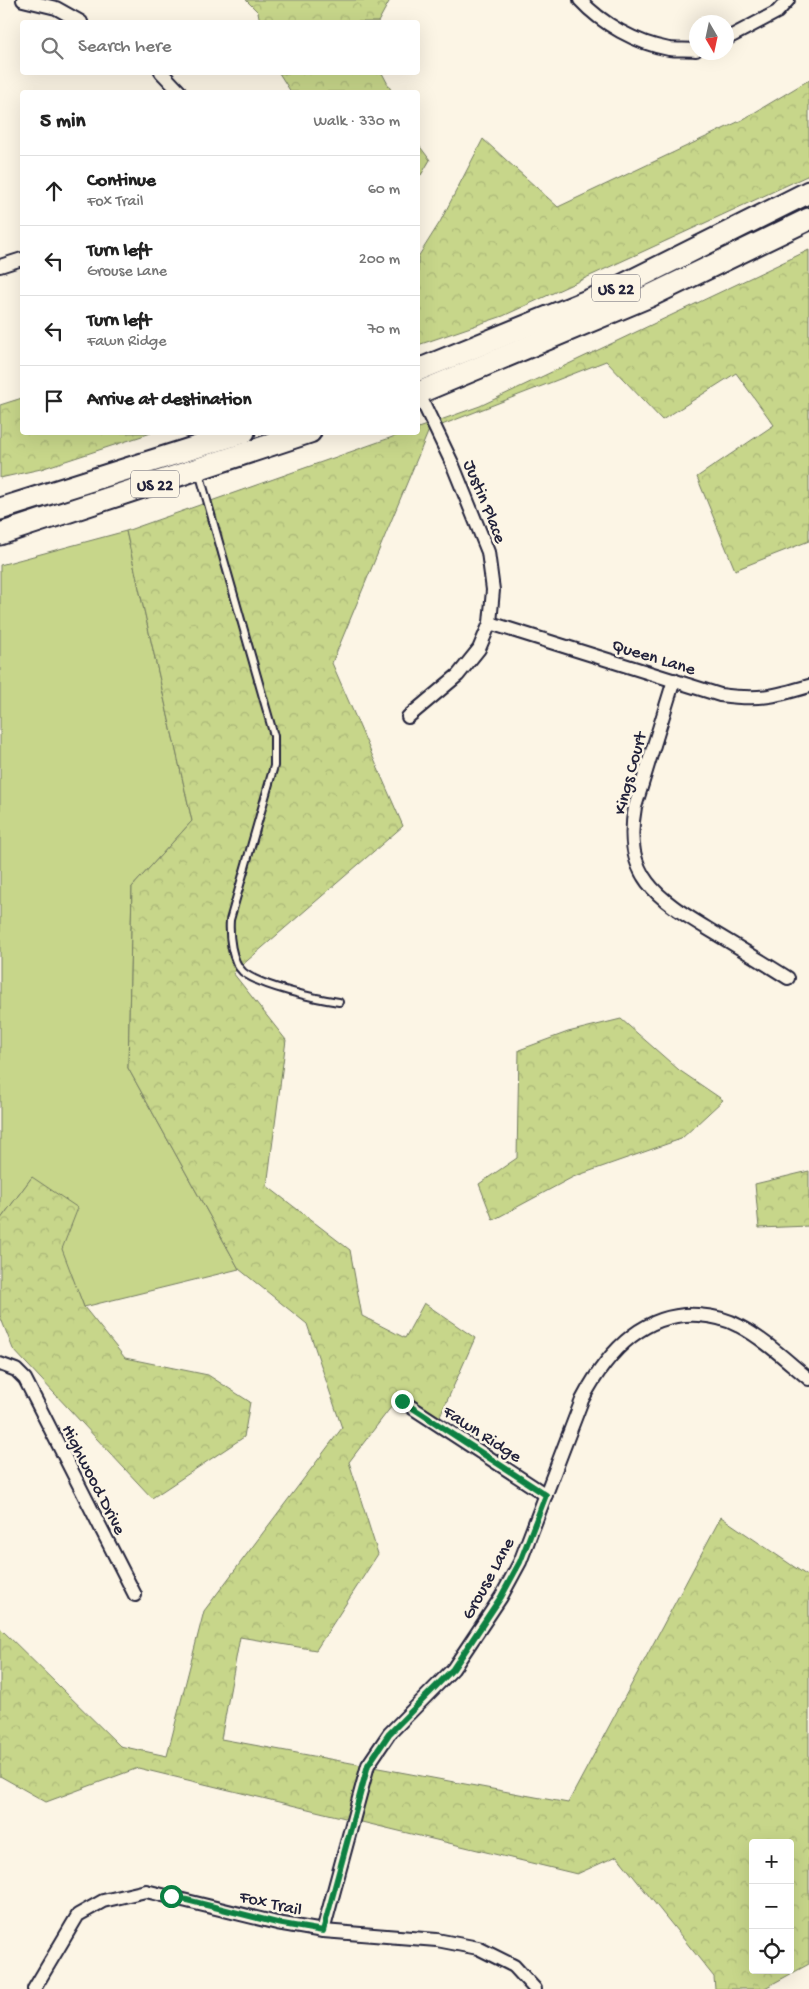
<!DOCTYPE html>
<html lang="en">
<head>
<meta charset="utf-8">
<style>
	:root { --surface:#fff; --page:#f6f6f6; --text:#222; --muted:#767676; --line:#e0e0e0 }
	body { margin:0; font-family:"Gochi Hand",sans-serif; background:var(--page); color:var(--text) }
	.controls { position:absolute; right:15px; bottom:15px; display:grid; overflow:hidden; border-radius:5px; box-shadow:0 5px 20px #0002 }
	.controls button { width:45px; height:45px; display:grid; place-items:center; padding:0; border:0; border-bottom:1px solid var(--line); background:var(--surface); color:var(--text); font:25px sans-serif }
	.compass { position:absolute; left:689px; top:15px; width:45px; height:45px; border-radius:50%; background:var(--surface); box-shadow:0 5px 20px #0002; rotate:171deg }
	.stop { position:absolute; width:15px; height:15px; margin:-11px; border:4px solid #0b8043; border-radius:50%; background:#fff }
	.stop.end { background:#0b8043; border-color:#fff; box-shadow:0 1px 5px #0008 }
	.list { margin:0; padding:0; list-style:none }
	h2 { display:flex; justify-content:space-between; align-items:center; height:65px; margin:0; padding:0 20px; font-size:21px }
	h2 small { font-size:16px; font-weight:400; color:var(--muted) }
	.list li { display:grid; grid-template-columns:32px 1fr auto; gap:15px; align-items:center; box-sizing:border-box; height:70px; padding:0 20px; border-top:1px solid var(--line) }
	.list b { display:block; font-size:19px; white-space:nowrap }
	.list p { margin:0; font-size:16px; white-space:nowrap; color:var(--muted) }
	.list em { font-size:16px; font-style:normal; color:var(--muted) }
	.icon { flex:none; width:28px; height:28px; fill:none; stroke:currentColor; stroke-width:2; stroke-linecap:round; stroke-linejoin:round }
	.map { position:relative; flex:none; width:809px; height:1989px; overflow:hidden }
	.search { position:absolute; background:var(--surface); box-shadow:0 5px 20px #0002; left:20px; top:20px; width:400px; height:55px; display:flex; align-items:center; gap:12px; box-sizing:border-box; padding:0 18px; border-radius:5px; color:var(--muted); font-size:19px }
	.panel { position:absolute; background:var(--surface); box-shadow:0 5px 20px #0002; left:20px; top:90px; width:400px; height:345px; border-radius:5px }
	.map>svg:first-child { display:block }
</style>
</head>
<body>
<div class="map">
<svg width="809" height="1989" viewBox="0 0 809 1989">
	<defs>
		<pattern id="forest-crowns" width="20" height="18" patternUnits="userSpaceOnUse" patternTransform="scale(1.25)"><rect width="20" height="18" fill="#c7d68a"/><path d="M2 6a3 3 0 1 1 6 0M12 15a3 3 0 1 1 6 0" fill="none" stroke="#abb778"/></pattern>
	</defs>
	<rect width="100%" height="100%" fill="#fcf5e5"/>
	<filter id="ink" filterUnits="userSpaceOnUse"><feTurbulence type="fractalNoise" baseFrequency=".02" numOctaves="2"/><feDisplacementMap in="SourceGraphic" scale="10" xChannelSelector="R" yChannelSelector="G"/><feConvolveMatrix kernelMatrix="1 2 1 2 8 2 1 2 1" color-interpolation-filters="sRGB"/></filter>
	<g filter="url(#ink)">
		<!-- grass -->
		<polygon fill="#c7d68a" stroke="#747c62" points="126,531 192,821 132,887 128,1068 239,1269 84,1307 32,1177 0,1220 0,565"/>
		<!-- forest -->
		<g fill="url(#forest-crowns)" stroke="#747c62" fill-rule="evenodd">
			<polygon points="246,0 390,0 378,22 260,22 258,12"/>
			<polygon points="279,73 382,73 392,92 291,92"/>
			<polygon points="809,80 809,175 503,316 418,345 418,257 440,222 483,139 558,207 742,120"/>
			<polygon points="418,144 430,160 421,175 418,174"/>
			<path d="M 809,250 L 809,541 L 735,570 L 697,477 L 774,425 L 736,373 L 662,420 L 606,361 L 429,430 L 332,663 L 403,826 L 233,973 L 286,1040 L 267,1186 L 350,1250 L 362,1316 L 405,1338 L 424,1303 L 475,1338 L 438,1421 L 401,1394 L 349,1462 L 378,1554 L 316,1650 L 240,1637 L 221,1739 L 568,1803 L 721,1517 L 809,1577 L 809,1964 L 763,1989 L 715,1989 L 714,1977 L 617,1856 L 577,1874 L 138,1768 L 46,1802 L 0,1776 L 0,1628 L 120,1746 L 167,1756 L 204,1611 L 342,1428 L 307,1324 L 239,1269 L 128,1068 L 132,887 L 192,821 L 126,531 L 404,433 L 418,432 L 418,428 L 480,406 ZM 753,1843 L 790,1843 L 790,1970 L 753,1970 Z"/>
			<polygon points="22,398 22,432 151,433 41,469 0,478 0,405"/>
			<polygon points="621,1019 679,1070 723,1100 681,1139 573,1177 493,1220 479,1184 517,1158 519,1050 568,1032"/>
			<polygon points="809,1171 809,1226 759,1228 755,1184"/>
			<polygon points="32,1177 78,1208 62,1249 84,1307 125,1358 208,1375 250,1402 244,1437 152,1498 13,1349 0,1316 0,1220"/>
		</g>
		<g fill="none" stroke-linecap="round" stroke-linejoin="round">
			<defs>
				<path id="service" d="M 199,472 L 274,736 L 274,766 L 230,920 C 229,935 231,961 243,972 C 260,986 317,999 339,1002"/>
				<g id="minor">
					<polyline points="23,0 56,8 81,22"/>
					<path d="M 580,0 C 602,24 636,43 669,49 C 678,50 688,49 696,50"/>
					<polyline points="726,39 777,12 788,0"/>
					<polyline points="161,72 180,92"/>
					<polyline points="0,266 22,259"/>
					<path d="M 490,623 L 720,695 C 758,700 773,697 809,686"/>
					<path d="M 674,680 L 635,807 C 622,879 659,899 713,932 C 738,947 763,962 788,978"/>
					<polyline points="408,717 458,675 479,649 490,623 493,590 488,552 452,463 418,392"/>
					<polyline points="0,1364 16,1370 25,1379 135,1595"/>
					<polyline points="402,1401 546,1495"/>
					<path d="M 323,1931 L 368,1765 L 389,1734 L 453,1669 L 501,1597 L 520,1562 L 582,1400 C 606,1354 642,1312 698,1315 C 712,1316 727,1319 739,1326 C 764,1339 787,1361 809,1379"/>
					<polyline points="34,1989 78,1915 103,1901 146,1891 277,1923 323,1931 437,1940 478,1948 514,1966 535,1989"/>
				</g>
				<g id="trunk">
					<polyline points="418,370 607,293 809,192"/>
					<polyline points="418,393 650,296 809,219"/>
					<polyline points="0,509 244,432"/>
					<polyline points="0,534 310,432"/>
				</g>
			</defs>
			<!-- service casing -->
			<use href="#service" stroke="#22223b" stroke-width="10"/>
			<!-- minor casing -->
			<use href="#minor" stroke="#22223b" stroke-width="16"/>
			<!-- trunk casing -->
			<use href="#trunk" stroke="#22223b" stroke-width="25"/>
			<!-- service -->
			<use href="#service" stroke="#fcf5e5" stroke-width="6"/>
			<!-- minor -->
			<use href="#minor" stroke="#fcf5e5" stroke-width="12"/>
			<!-- trunk -->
			<use href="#trunk" stroke="#fcf5e5" stroke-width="21"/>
		</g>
	</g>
	<g fill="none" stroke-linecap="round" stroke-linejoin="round" filter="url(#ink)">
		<!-- route -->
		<polyline stroke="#0b8043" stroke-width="6" points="171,1896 277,1923 323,1931 368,1765 389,1734 453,1669 501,1597 520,1562 546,1495 402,1401"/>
	</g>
	<g text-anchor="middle" stroke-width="5" stroke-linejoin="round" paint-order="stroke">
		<!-- shield labels -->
		<g fill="#fcf5e5" stroke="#63616e" stroke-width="1">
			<rect x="592" y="274.5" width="48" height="27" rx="4"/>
			<rect x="131" y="470.5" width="48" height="27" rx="4"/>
		</g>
		<g font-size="16" font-weight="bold" fill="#22223b">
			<text x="616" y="294">US 22</text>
			<text x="155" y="490">US 22</text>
		</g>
		<!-- street labels -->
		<g font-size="18" fill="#22223b" stroke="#fcf5e5">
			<text transform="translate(486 501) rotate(68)" y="6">Justin Place</text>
			<text transform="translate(654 656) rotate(17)" y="6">Queen Lane</text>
			<text transform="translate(629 773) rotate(-75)" y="6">Kings Court</text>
			<text transform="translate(483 1433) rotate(33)" y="6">Fawn Ridge</text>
			<text transform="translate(95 1479) rotate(63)" y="6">Highwood Drive</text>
			<text transform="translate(487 1578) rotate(-61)" y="6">Grouse Lane</text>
			<text transform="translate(271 1902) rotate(13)" y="6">Fox Trail</text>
		</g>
	</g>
</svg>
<div class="controls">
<button>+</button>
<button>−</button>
<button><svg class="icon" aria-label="locate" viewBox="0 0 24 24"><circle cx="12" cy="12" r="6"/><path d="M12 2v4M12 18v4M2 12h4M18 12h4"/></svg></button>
</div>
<svg class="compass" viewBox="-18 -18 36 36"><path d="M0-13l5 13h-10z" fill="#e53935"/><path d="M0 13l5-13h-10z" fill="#767676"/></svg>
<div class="stop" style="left:171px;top:1896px"></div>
<div class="stop end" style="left:402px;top:1401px"></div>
<div class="search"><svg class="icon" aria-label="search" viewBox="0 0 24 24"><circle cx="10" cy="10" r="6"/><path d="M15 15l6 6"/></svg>Search here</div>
<section class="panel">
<h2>5 min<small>Walk · 330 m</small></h2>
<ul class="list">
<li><svg class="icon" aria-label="ahead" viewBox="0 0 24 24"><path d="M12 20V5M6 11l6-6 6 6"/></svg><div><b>Continue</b><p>Fox Trail</p></div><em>60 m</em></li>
<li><svg class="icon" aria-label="left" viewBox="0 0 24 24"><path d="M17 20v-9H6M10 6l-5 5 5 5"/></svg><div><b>Turn left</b><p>Grouse Lane</p></div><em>200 m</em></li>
<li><svg class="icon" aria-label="left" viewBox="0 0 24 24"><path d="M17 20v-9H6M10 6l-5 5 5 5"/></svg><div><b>Turn left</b><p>Fawn Ridge</p></div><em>70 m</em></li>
<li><svg class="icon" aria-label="arrive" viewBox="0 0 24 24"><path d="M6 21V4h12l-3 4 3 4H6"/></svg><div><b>Arrive at destination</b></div></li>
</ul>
</section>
</div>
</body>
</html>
